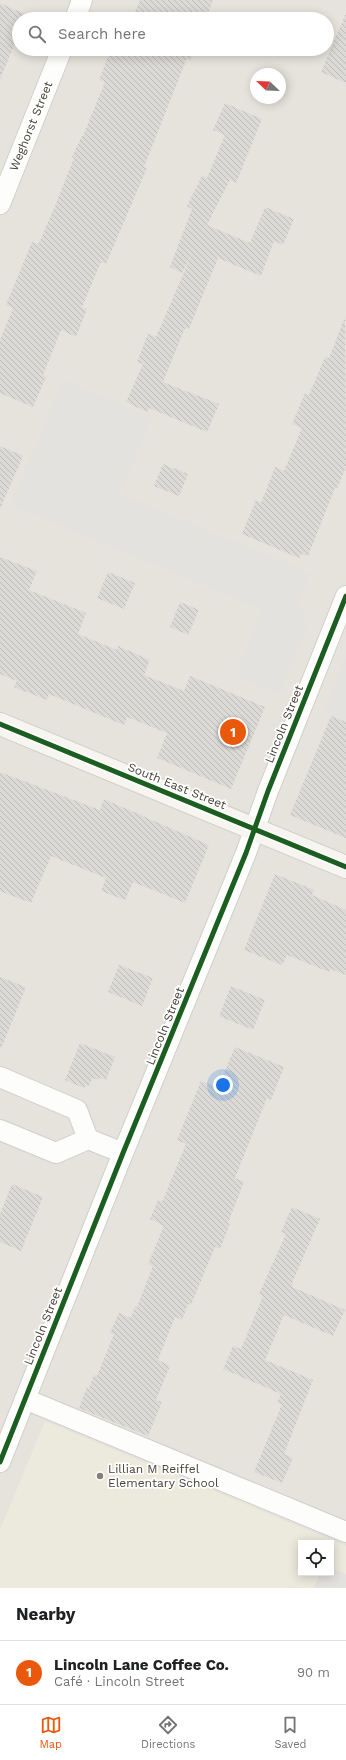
<!DOCTYPE html>
<html lang="en">
<head>
<meta charset="utf-8">
<style>
	:root { --surface:#fff; --page:#f2f2f2; --text:#202124; --muted:#757577; --line:#e0e0e0; --accent:#ea580c }
	body { margin:0; font-family:"Work Sans",sans-serif; background:var(--page); color:var(--text) }
	.controls { position:absolute; right:12px; bottom:12px; display:grid; overflow:hidden; border-radius:0px; box-shadow:0 2px 10px #0003 }
	.controls button { width:36px; height:36px; display:grid; place-items:center; padding:0; border:0; border-bottom:1px solid var(--line); background:var(--surface); color:var(--text); font:20px sans-serif }
	.compass { position:absolute; left:250px; top:68px; width:36px; height:36px; border-radius:50%; background:var(--surface); box-shadow:0 2px 10px #0003; rotate:293deg }
	.you { position:absolute; left:223px; top:1085px; width:14px; height:14px; margin:-10px; border:3px solid #fff; border-radius:50%; background:#1a73e8; box-shadow:0 0 0 6px #1a73e833 }
	.badge { display:grid; place-items:center; width:26px; height:26px; border-radius:50%; background:var(--accent); color:#fff; font-size:13px; font-weight:700 }
	.pin { position:absolute; translate:-50% -50%; border:2px solid #fff; box-shadow:0 1px 4px #0006 }
	.list { margin:0; padding:0; list-style:none }
	h2 { display:flex; justify-content:space-between; align-items:center; height:52px; margin:0; padding:0 16px; font-size:17px }
	h2 small { font-size:13px; font-weight:400; color:var(--muted) }
	.list li { display:grid; grid-template-columns:26px 1fr auto; gap:12px; align-items:center; box-sizing:border-box; height:64px; padding:0 16px; border-top:1px solid var(--line) }
	.list b { display:block; font-size:15px; white-space:nowrap }
	.list p { margin:0; font-size:13px; white-space:nowrap; color:var(--muted) }
	.list em { font-size:13px; font-style:normal; color:var(--muted) }
	.icon { flex:none; width:22px; height:22px; fill:none; stroke:currentColor; stroke-width:2; stroke-linecap:round; stroke-linejoin:round }
	.map { position:relative; flex:none; width:346px; height:1588px; overflow:hidden }
	.search { position:absolute; background:var(--surface); box-shadow:0 2px 10px #0003; left:12px; right:12px; top:12px; height:44px; display:flex; align-items:center; gap:10px; box-sizing:border-box; padding:0 14px; border-radius:22px; color:var(--muted); font-size:15px }
	.sheet { height:116px; background:var(--surface) }
	nav { display:flex; justify-content:space-around; align-items:center; box-sizing:border-box; height:56px; border-top:1px solid var(--line); background:var(--surface); font-size:11px; color:var(--muted) }
	nav a { display:grid; justify-items:center; gap:2px }
	nav .on { color:var(--accent) }
	.map>svg:first-child { display:block }
</style>
</head>
<body>
<div class="map">
<svg width="346" height="1588" viewBox="0 0 346 1588">
	<defs>
		<pattern id="building-back-hatch" width="6" height="6" patternUnits="userSpaceOnUse"><rect width="6" height="6" fill="#dcdad6"/><path d="M-1 5l2 2M0 0l6 6M5-1l2 2" fill="none" stroke="#bebcb8"/></pattern>
	</defs>
	<rect width="100%" height="100%" fill="#f2f1ed"/>
	<!-- residential -->
	<path fill="#e5e3db" fill-rule="evenodd" d="M 0,0 L 346,0 L 346,1588 L 0,1588 ZM 19,19 L 327,19 L 327,49 L 19,49 ZM 256,74 L 280,74 L 280,98 L 256,98 ZM 301,1543 L 331,1543 L 331,1573 L 301,1573 Z"/>
	<!-- education -->
	<path fill="#ece9dd" fill-rule="evenodd" d="M 45,1421 L 346,1546 L 346,1588 L 0,1588 L 0,1530 ZM 301,1543 L 331,1543 L 331,1573 L 301,1573 Z"/>
	<!-- parking -->
	<g fill="#e4e2de">
		<polygon points="63,380 152,417 120,494 311,573 299,602 307,629 279,694 235,676 262,610 11,505"/>
		<polygon points="346,657 346,722 323,712"/>
		<polygon points="331,1568 346,1574 346,1588 314,1588 320,1573 331,1573"/>
	</g>
	<!-- building -->
	<g fill="url(#building-back-hatch)">
		<polygon points="140,0 213,0 206,19 132,19"/>
		<polygon points="0,3 27,15 25,19 19,19 19,34 0,79"/>
		<polygon points="346,13 346,83 321,72"/>
		<polygon points="111,49 195,49 190,60 187,58 144,167 147,168 106,264 101,262 82,307 87,309 76,337 61,330 43,375 46,377 33,407 0,393 0,340 13,308 6,305 32,242 37,244 39,243 55,206 74,158 72,157 82,136 83,136 105,82 99,80"/>
		<polygon points="225,103 262,119 236,183 230,180 207,225 250,243 265,207 294,219 283,245 274,241 261,276 218,258 189,329 185,328 163,382 219,404 207,432 149,408 147,412 126,402 143,364 137,362 148,334 156,337 192,254 182,273 170,267 192,209 187,206 202,176 207,178 225,135 213,130"/>
		<polygon points="345,317 346,467 337,489 335,488 308,556 301,554 299,558 242,534 256,500 261,503 275,467 284,471 302,428 292,424 305,393 309,395 325,357 329,358"/>
		<polygon points="0,446 23,456 0,509"/>
		<polygon points="163,464 188,474 179,496 154,486"/>
		<polygon points="0,557 37,571 29,590 86,613 78,634 117,650 118,646 150,660 144,675 184,691 190,676 265,707 231,789 157,758 167,733 127,717 124,725 49,694 47,700 14,687 17,681 0,674"/>
		<polygon points="108,572 135,583 124,609 97,598"/>
		<polygon points="180,602 199,610 188,635 170,627"/>
		<polygon points="331,716 346,722 346,838 290,815"/>
		<polygon points="0,772 100,810 104,799 209,845 185,903 133,882 125,900 101,891 106,878 51,856 31,903 0,891"/>
		<polygon points="275,874 314,890 312,895 346,910 346,975 330,969 329,972 287,955 282,965 244,950"/>
		<polygon points="119,965 153,978 142,1006 108,992"/>
		<polygon points="0,977 26,987 1,1049 0,1048"/>
		<polygon points="231,986 265,1000 253,1030 219,1016"/>
		<polygon points="80,1043 115,1057 106,1080 100,1078 99,1080 92,1078 89,1086 86,1085 84,1088 65,1080"/>
		<polygon points="235,1047 284,1067 271,1100 267,1098 235,1178 244,1182 228,1223 230,1224 220,1249 215,1247 191,1305 188,1304 182,1320 175,1317 158,1360 170,1366 156,1400 162,1402 148,1436 79,1408 87,1387 89,1388 94,1375 97,1376 114,1334 110,1333 119,1313 131,1318 135,1306 137,1307 153,1266 148,1264 164,1226 150,1219 158,1200 162,1202 186,1144 177,1140 201,1081 218,1087"/>
		<polygon points="12,1184 43,1197 21,1251 0,1242 0,1214"/>
		<polygon points="292,1207 320,1219 292,1283 293,1283 292,1287 345,1310 333,1336 284,1315 265,1360 313,1380 284,1454 293,1458 282,1483 254,1472 282,1404 277,1403 281,1394 223,1369 233,1346 241,1349 263,1296 259,1294 286,1234 281,1232"/>
	</g>
	<g fill="none" stroke-linecap="round" stroke-linejoin="round">
		<defs>
			<g id="minor">
				<polyline points="75,19 82,0"/>
				<polyline points="0,204 62,49"/>
				<polyline points="0,1077 77,1110 88,1139 123,1153"/>
				<polyline points="0,1130 56,1153 88,1139"/>
				<polyline points="25,1399 346,1532"/>
				<polyline points="0,1462 123,1153 246,853 268,791 346,596"/>
			</g>
			<polyline id="secondary" points="0,724 346,867"/>
		</defs>
		<!-- minor casing -->
		<use href="#minor" stroke="#d0cfcb" stroke-width="22"/>
		<!-- secondary casing -->
		<use href="#secondary" stroke="#d0cec4" stroke-width="24"/>
		<!-- minor -->
		<use href="#minor" stroke="#fdfdfc" stroke-width="20"/>
		<!-- secondary -->
		<use href="#secondary" stroke="#f6f5f0" stroke-width="22"/>
		<defs>
			<g id="cycleway">
				<polyline points="0,724 346,867"/>
				<polyline points="0,1462 123,1153 246,853 268,791 346,596"/>
			</g>
		</defs>
		<!-- cycleway casing -->
		<use href="#cycleway" stroke="#fff" stroke-width="8"/>
		<!-- cycleway -->
		<use href="#cycleway" stroke="#1b5e20" stroke-width="5"/>
	</g>
	<!-- markers -->
	<circle fill="#848078" stroke="#fff" stroke-width="1.5" cx="100" cy="1476" r="4"/>
	<g text-anchor="middle" stroke-width="3.5" stroke-linejoin="round" paint-order="stroke">
		<!-- street labels -->
		<g font-size="12" fill="#484339" stroke="#fff">
			<text transform="translate(31 126) rotate(-68)" y="4">Weghorst Street</text>
			<text transform="translate(284 724) rotate(-68)" y="4">Lincoln Street</text>
			<text transform="translate(177 786) rotate(22)" y="4">South East Street</text>
			<text transform="translate(165 1026) rotate(-68)" y="4">Lincoln Street</text>
			<text transform="translate(43 1326) rotate(-68)" y="4">Lincoln Street</text>
		</g>
		<!-- poi labels -->
		<g font-size="12" fill="#484339" stroke="#fff" text-anchor="start">
			<text x="108" y="1473">Lillian M Reiffel<tspan x="108" dy="14">Elementary School</tspan></text>
		</g>
	</g>
</svg>
<div class="controls">
<button><svg class="icon" aria-label="locate" viewBox="0 0 24 24"><circle cx="12" cy="12" r="6"/><path d="M12 2v4M12 18v4M2 12h4M18 12h4"/></svg></button>
</div>
<svg class="compass" viewBox="-18 -18 36 36"><path d="M0-13l5 13h-10z" fill="#e53935"/><path d="M0 13l5-13h-10z" fill="#757577"/></svg>
<div class="you"></div>
<div class="pin badge" style="left:233px;top:732px">1</div>
<div class="search"><svg class="icon" aria-label="search" viewBox="0 0 24 24"><circle cx="10" cy="10" r="6"/><path d="M15 15l6 6"/></svg>Search here</div>
</div>
<section class="sheet">
<h2>Nearby<small></small></h2>
<ul class="list">
<li><span class="badge">1</span><div><b>Lincoln Lane Coffee Co.</b><p>Café · Lincoln Street</p></div><em>90 m</em></li>
</ul>
</section>
<nav>
<a class="on"><svg class="icon" aria-label="map" viewBox="0 0 24 24"><path d="M3 6l6-2 6 2 6-2v14l-6 2-6-2-6 2zM9 4v14M15 6v14"/></svg>Map</a>
<a><svg class="icon" aria-label="directions" viewBox="0 0 24 24"><path d="M12 3l9 9-9 9-9-9zM9 14v-3h6M13 9l2 2-2 2"/></svg>Directions</a>
<a><svg class="icon" aria-label="saved" viewBox="0 0 24 24"><path d="M7 4h10v16l-5-4-5 4z"/></svg>Saved</a>
</nav>
</body>
</html>
